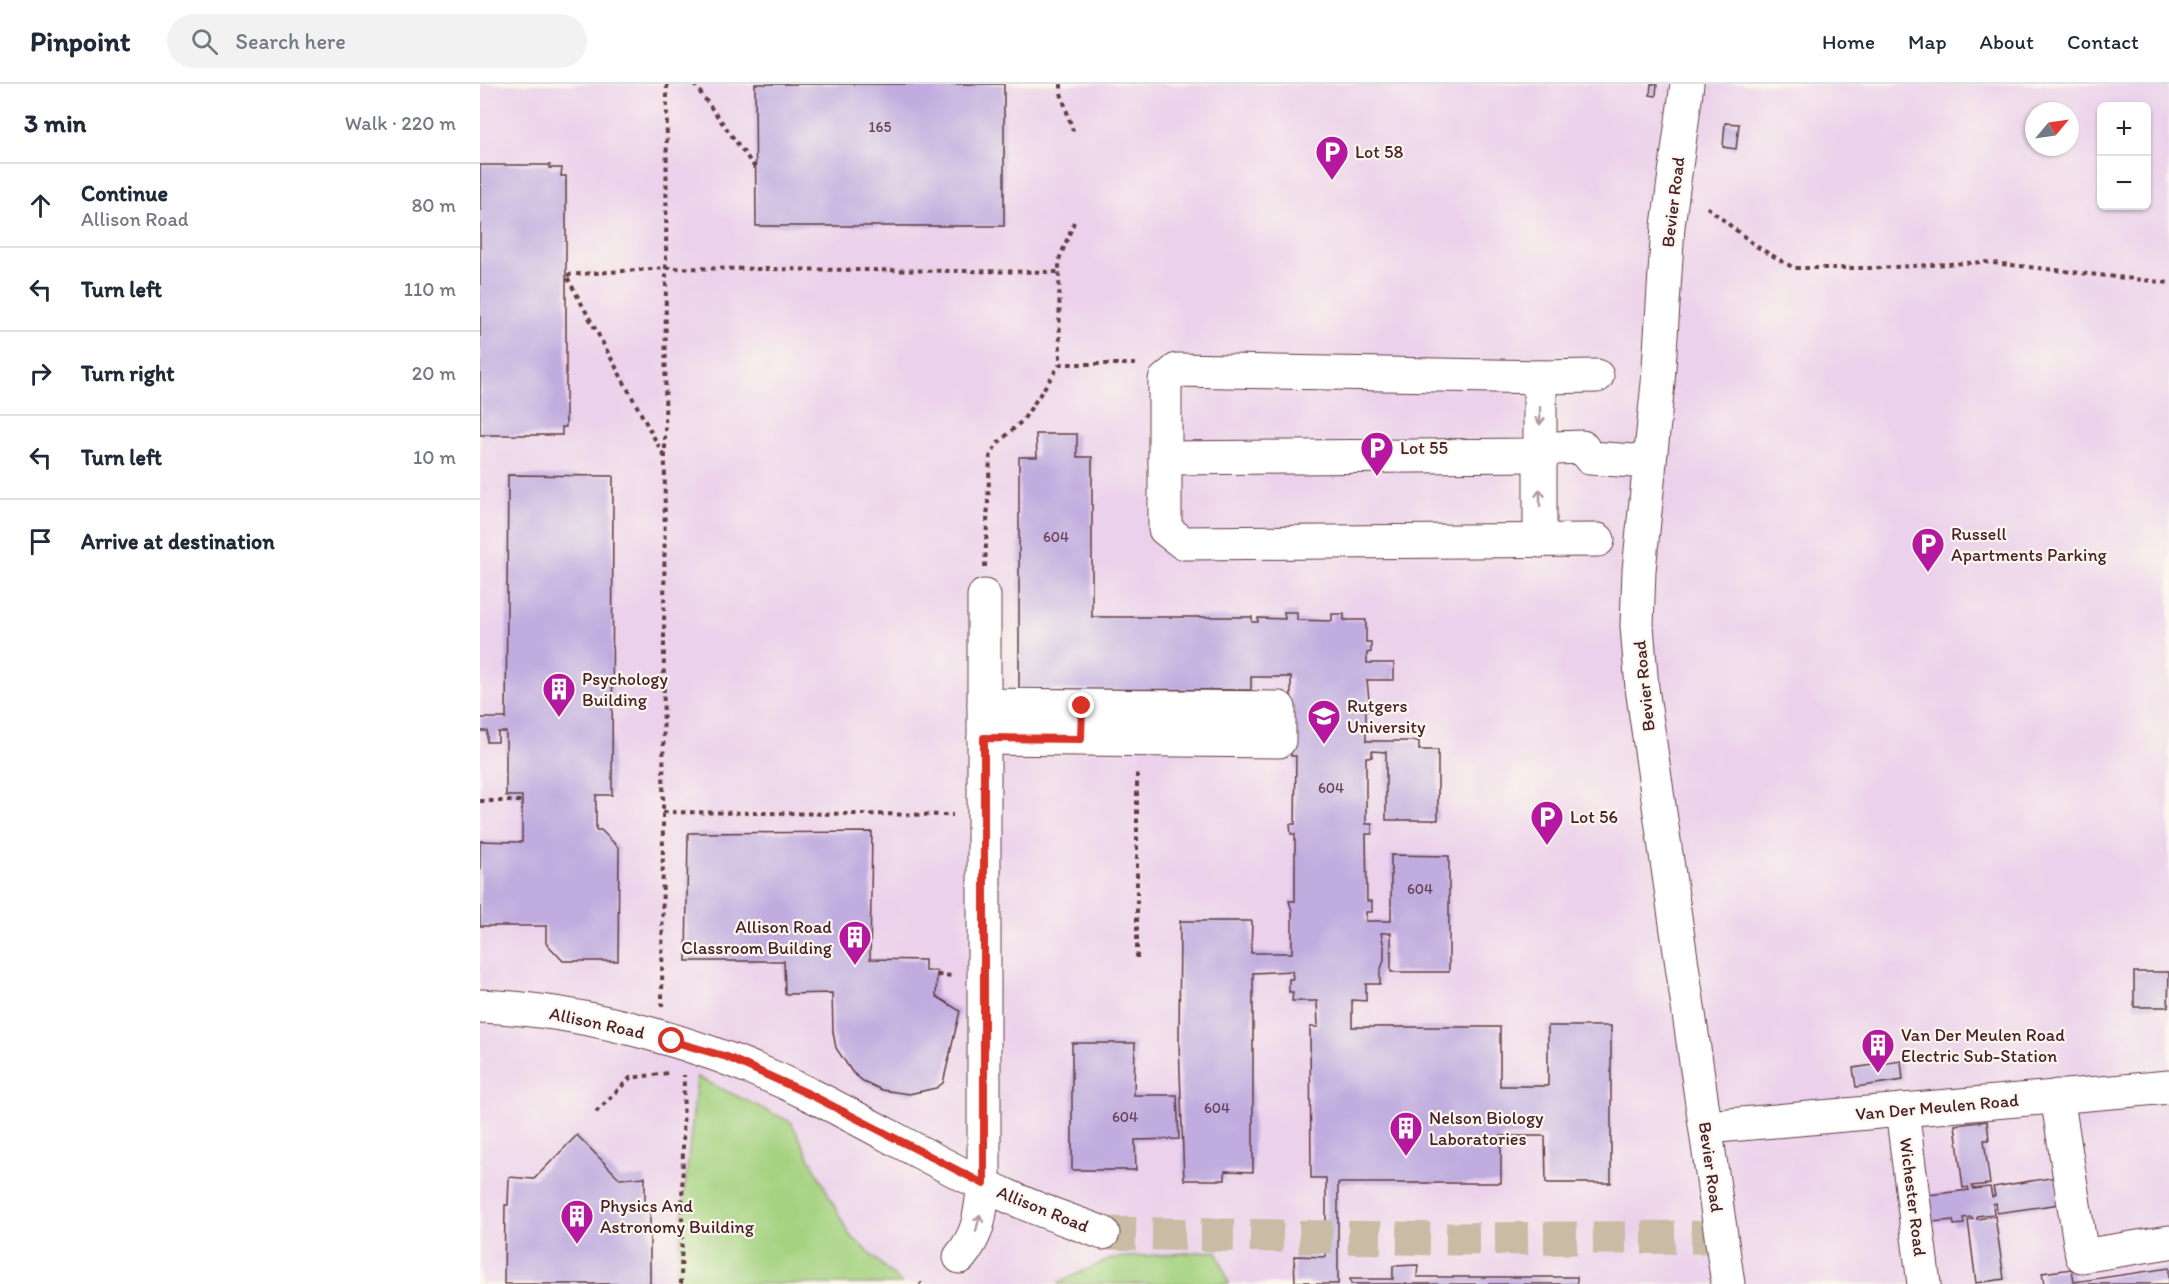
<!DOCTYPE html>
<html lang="en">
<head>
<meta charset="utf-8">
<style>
	:root { --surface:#fff; --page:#f2f2f3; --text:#1f2937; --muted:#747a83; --line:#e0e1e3 }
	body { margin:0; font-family:Itim,sans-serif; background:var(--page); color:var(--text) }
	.controls { position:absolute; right:18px; top:18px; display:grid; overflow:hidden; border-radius:9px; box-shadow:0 2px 4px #0004 }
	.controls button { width:54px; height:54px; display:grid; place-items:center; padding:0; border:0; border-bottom:2px solid var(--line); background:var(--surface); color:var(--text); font:30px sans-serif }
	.compass { position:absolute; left:1545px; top:18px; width:54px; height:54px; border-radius:50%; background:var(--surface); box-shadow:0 2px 4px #0004; rotate:61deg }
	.stop { position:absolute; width:18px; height:18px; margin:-14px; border:4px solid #d93025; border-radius:50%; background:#fff }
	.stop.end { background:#d93025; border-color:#fff; box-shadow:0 2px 6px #0008 }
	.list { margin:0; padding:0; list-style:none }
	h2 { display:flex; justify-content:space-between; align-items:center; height:78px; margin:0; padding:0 24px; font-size:26px }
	h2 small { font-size:20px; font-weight:400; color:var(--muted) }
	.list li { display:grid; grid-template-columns:39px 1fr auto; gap:18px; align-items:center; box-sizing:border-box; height:84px; padding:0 24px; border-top:2px solid var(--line) }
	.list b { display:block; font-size:22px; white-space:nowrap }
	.list p { margin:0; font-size:20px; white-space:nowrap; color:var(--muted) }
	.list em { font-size:20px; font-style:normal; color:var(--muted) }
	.icon { flex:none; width:33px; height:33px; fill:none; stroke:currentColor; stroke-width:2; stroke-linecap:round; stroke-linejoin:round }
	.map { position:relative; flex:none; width:1689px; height:1200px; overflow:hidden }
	header { display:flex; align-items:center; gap:36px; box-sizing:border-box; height:84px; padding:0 30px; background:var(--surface); border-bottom:2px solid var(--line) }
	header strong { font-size:28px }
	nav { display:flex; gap:33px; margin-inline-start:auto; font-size:21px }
	.search { width:420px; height:54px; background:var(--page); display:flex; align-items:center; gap:15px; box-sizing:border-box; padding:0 21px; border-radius:33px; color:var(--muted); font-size:22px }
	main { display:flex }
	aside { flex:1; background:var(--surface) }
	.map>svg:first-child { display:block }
</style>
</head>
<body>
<header>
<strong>Pinpoint</strong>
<div class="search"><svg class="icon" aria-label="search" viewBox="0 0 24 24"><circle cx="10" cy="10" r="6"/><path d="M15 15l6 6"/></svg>Search here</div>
<nav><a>Home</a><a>Map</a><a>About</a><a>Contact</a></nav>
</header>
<main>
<aside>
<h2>3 min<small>Walk · 220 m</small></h2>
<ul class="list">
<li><svg class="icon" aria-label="ahead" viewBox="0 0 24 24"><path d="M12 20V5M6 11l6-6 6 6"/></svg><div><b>Continue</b><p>Allison Road</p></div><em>80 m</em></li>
<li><svg class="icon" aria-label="left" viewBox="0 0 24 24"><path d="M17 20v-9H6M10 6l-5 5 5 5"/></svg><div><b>Turn left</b></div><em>110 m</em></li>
<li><svg class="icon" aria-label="right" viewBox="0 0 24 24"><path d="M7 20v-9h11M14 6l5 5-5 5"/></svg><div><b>Turn right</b></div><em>20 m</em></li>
<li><svg class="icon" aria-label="left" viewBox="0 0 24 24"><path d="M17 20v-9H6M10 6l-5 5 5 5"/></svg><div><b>Turn left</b></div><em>10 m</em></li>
<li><svg class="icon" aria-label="arrive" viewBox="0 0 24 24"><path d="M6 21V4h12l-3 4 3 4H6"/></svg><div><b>Arrive at destination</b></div></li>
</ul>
</aside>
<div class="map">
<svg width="1689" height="1200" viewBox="0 0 1689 1200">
	<rect width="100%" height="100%" fill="#fbf7ec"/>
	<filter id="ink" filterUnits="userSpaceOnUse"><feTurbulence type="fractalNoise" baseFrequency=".0167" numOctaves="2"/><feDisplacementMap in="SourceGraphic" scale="12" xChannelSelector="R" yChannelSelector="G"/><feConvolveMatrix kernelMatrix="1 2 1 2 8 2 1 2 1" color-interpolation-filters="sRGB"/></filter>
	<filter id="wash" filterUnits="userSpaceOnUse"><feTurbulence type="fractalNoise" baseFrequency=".008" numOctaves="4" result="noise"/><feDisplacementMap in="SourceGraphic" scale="24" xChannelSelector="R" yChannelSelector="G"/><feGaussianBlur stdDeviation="1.35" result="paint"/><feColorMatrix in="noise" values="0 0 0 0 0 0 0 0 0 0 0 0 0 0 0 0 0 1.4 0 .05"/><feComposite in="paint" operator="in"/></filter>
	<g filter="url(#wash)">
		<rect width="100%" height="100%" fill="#e9e3c2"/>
		<!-- built -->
		<path fill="#ebd1eb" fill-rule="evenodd" d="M 0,0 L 1689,0 L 1689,1200 L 0,1200 ZM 1622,22 L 1666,22 L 1666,122 L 1622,122 ZM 1554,27 L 1590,27 L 1590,63 L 1554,63 Z"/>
		<!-- green -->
		<g fill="#a4d280" stroke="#777856" stroke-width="1.5">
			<polygon points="217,993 311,1038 369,1150 422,1200 195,1200"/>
			<polygon points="737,1167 749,1200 579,1200 579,1198 633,1174"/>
		</g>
		<g id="blocks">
			<!-- building -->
			<g fill="#c0acdf">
				<polygon points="275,0 524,0 524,142 276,142"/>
				<polygon points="1171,0 1177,0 1176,12 1170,11"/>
				<polygon points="1245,39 1259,40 1256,65 1243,63"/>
				<polygon points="0,81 70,81 69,84 82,84 81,92 86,92 86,343 82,343 82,351 0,351"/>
				<polygon points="556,350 597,350 597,373 612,373 612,533 772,533 772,538 778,538 778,534 805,535 804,528 817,528 817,536 852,537 852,530 864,530 864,536 886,536 886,558 891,558 891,568 887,569 887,579 914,579 914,596 887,596 890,626 886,626 886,657 939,657 939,666 958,666 958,736 906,736 906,668 892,667 892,673 886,673 886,740 892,740 892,750 886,750 887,817 892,817 892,828 886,828 886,837 911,837 911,771 969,772 969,888 911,888 911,849 901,849 904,863 904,876 900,888 900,900 886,900 886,917 872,916 872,943 1020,943 1020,1002 1068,1002 1068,942 1131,942 1131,1099 1066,1099 1065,1052 1021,1052 1021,1099 858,1099 858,1200 829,1200 829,1198 815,1198 814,1172 846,1173 846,1094 831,1094 830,943 838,943 837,917 812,917 813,908 809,908 809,895 813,895 812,887 773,889 773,1088 745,1087 745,1096 704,1096 699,960 700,837 772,837 771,869 812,869 812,827 809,817 815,817 815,750 811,750 810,740 815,740 816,672 811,672 811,593 771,593 771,606 539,605 539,373 557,373"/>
				<polygon points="28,391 133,392 132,711 116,711 116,746 121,746 139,764 138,877 83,877 66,859 66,842 0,842 0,757 42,758 42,712 26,712 26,648 18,648 18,658 7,658 7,647 0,647 0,634 26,634"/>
				<polygon points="392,748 390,875 445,876 445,887 457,887 456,912 480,927 463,999 456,1004 429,1010 402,1006 383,997 372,988 356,964 353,948 352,909 305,910 304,877 206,877 208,749"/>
				<polygon points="1654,888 1689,888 1688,923 1654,923"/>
				<polygon points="592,959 655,959 654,1011 697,1011 699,1055 655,1056 656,1086 592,1086"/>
				<polygon points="1421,977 1423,996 1376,1003 1373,984"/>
				<polygon points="1507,1037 1509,1056 1504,1056 1510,1100 1492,1102 1493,1105 1510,1103 1512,1113 1515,1112 1513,1103 1576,1093 1580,1120 1517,1129 1516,1119 1513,1120 1514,1130 1497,1132 1497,1135 1515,1132 1524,1195 1496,1199 1488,1136 1493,1135 1492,1133 1483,1134 1484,1140 1474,1141 1473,1136 1452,1138 1448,1111 1489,1106 1488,1103 1483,1104 1475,1041"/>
				<polygon points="97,1051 140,1095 165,1093 165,1121 170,1121 170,1200 24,1200 25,1121 28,1121 29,1093 54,1095"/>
				<polygon points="938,1181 937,1193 1097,1193 1097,1200 871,1200 870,1195 913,1195 913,1182"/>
				<polygon points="1689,1184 1689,1200 1564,1200 1562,1189 1592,1185 1594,1198"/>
			</g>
		</g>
	</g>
	<g filter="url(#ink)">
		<use href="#blocks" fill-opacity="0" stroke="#623c42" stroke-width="1.5"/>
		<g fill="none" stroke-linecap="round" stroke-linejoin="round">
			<!-- minor-tunnel -->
			<polyline stroke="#c9bca4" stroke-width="33" stroke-dasharray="33 16" stroke-linecap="butt" points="623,1149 970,1155 1241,1153"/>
			<defs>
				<g id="minor">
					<polyline points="1207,0 1188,142 1178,299 1159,486 1157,542 1162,604 1248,1200"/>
					<polyline points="1117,292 1060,293 697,286 685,296 685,445 703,459 1118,456"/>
					<polyline points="685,374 1060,371 1075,364 1102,363 1110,374 1169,378"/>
					<polyline points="1060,457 1060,293"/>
					<polyline points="504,621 799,624 799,657 504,654"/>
					<path d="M 0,922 C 111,926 232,962 331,1011 C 398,1044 462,1083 530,1113 C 560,1127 592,1137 623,1149"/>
					<polyline points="1577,1012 1602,1172 1689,1158"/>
					<polyline points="1422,1026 1444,1200"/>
					<polyline points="1226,1043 1689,1003"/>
					<path d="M 480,1173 C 500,1149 500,1130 504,1100 L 504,512"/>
				</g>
			</defs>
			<!-- minor casing -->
			<use href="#minor" stroke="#623c42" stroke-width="35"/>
			<!-- path -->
			<g stroke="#623c42" stroke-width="4" stroke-dasharray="4.5 4.5" stroke-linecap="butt">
				<polyline points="214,0 276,85"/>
				<polyline points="581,0 581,9 593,47"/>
				<polyline points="1227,123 1276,162 1314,184 1395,184 1505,178 1689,199"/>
				<polyline points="594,138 579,176 580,280 659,280"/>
				<polyline points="184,372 86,191 186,184 578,188"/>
				<polyline points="505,483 510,373 516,361 543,336 580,280"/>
				<polyline points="0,717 42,717"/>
				<polyline points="183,728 473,731"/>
				<polyline points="657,874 657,686"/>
				<polyline points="457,891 474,892"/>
				<polyline points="182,923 187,0"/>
				<polyline points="116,1028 150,994 188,989"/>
				<polyline points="440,1199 441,1200"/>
				<polyline points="201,1200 204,991"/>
			</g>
			<!-- minor -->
			<use href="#minor" stroke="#fff" stroke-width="33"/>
		</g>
		<!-- one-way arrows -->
		<defs><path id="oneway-shaft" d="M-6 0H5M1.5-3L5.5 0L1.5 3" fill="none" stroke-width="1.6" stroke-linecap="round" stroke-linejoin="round" transform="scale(1.5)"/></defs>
		<g stroke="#ae9aa0">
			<use href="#oneway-shaft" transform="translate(1060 332) rotate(90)"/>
			<use href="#oneway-shaft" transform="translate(1060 414) rotate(-90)"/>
			<use href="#oneway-shaft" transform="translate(498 1139) rotate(-76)"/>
		</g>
	</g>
	<g fill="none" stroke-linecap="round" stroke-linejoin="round" filter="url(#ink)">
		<!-- route -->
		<polyline stroke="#d93025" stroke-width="8" points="192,957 247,973 331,1011 504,1100 504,654 601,655 602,622"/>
	</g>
	<!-- icons -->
	<defs>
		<symbol id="parking-pin" viewBox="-11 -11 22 30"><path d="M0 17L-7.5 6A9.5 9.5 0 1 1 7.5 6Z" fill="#b5179e" stroke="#fbf7ec"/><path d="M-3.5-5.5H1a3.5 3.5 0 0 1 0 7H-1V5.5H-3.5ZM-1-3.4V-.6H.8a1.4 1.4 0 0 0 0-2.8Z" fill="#fff"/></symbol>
		<symbol id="building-pin" viewBox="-11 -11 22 30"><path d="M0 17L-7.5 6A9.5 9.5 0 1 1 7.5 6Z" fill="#b5179e" stroke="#fbf7ec"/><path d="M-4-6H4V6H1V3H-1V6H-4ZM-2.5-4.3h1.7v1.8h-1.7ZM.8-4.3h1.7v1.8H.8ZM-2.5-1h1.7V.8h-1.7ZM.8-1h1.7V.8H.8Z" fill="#fff"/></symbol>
		<symbol id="university-pin" viewBox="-11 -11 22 30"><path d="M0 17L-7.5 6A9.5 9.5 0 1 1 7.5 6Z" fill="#b5179e" stroke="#fbf7ec"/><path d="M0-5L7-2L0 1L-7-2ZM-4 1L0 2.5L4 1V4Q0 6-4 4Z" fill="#fff"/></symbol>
	</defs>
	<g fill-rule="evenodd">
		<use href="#parking-pin" x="833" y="49" width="38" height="52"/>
		<use href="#parking-pin" x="878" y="345" width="38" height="52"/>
		<use href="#parking-pin" x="1429" y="441" width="38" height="52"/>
		<use href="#building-pin" x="60" y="586" width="38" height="52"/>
		<use href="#university-pin" x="825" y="613" width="38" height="52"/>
		<use href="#parking-pin" x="1048" y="714" width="38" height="52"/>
		<use href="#building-pin" x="356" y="834" width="38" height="52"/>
		<use href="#building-pin" x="1379" y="942" width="38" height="52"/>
		<use href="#building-pin" x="907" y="1025" width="38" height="52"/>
		<use href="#building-pin" x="78" y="1113" width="38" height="52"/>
	</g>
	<g text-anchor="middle" stroke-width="4.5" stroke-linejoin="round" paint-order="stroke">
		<!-- number labels -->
		<g font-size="15" fill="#684258">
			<text x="400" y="48">165</text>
			<text x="576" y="458">604</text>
			<text x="851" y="709">604</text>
			<text x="940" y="810">604</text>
			<text x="737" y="1029">604</text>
			<text x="645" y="1038">604</text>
		</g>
		<!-- poi labels -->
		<g font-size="18" fill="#4a1f2b" stroke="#fbf7ec" text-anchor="start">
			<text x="875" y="74">Lot 58</text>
			<text x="920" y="370">Lot 55</text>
			<text x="1471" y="456">Russell<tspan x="1471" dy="21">Apartments Parking</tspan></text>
			<text x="102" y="601">Psychology<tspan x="102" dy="21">Building</tspan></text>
			<text x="867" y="628">Rutgers<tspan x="867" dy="21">University</tspan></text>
			<text x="1090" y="739">Lot 56</text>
			<text x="352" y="849" text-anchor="end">Allison Road<tspan x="352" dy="21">Classroom Building</tspan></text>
			<text x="1421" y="957">Van Der Meulen Road<tspan x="1421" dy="21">Electric Sub-Station</tspan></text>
			<text x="949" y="1040">Nelson Biology<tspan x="949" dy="21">Laboratories</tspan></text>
			<text x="120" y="1128">Physics And<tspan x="120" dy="21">Astronomy Building</tspan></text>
		</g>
		<!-- street labels -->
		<g font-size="18" fill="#4a1f2b" stroke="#fbf7ec">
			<text transform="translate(1193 118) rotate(-83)" y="6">Bevier Road</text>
			<text transform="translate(1164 602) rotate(-96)" y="6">Bevier Road</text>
			<text transform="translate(117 939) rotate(12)" y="6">Allison Road</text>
			<text transform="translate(1457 1023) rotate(-5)" y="6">Van Der Meulen Road</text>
			<text transform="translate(1231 1083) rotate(82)" y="6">Bevier Road</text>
			<text transform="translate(1433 1113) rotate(83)" y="6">Wichester Road</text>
			<text transform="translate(563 1125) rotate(22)" y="6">Allison Road</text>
		</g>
	</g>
</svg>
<div class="controls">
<button>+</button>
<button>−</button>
</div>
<svg class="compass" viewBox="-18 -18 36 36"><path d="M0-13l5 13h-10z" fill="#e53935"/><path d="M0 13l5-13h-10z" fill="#747a83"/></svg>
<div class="stop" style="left:192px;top:957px"></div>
<div class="stop end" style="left:602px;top:622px"></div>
</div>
</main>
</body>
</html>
